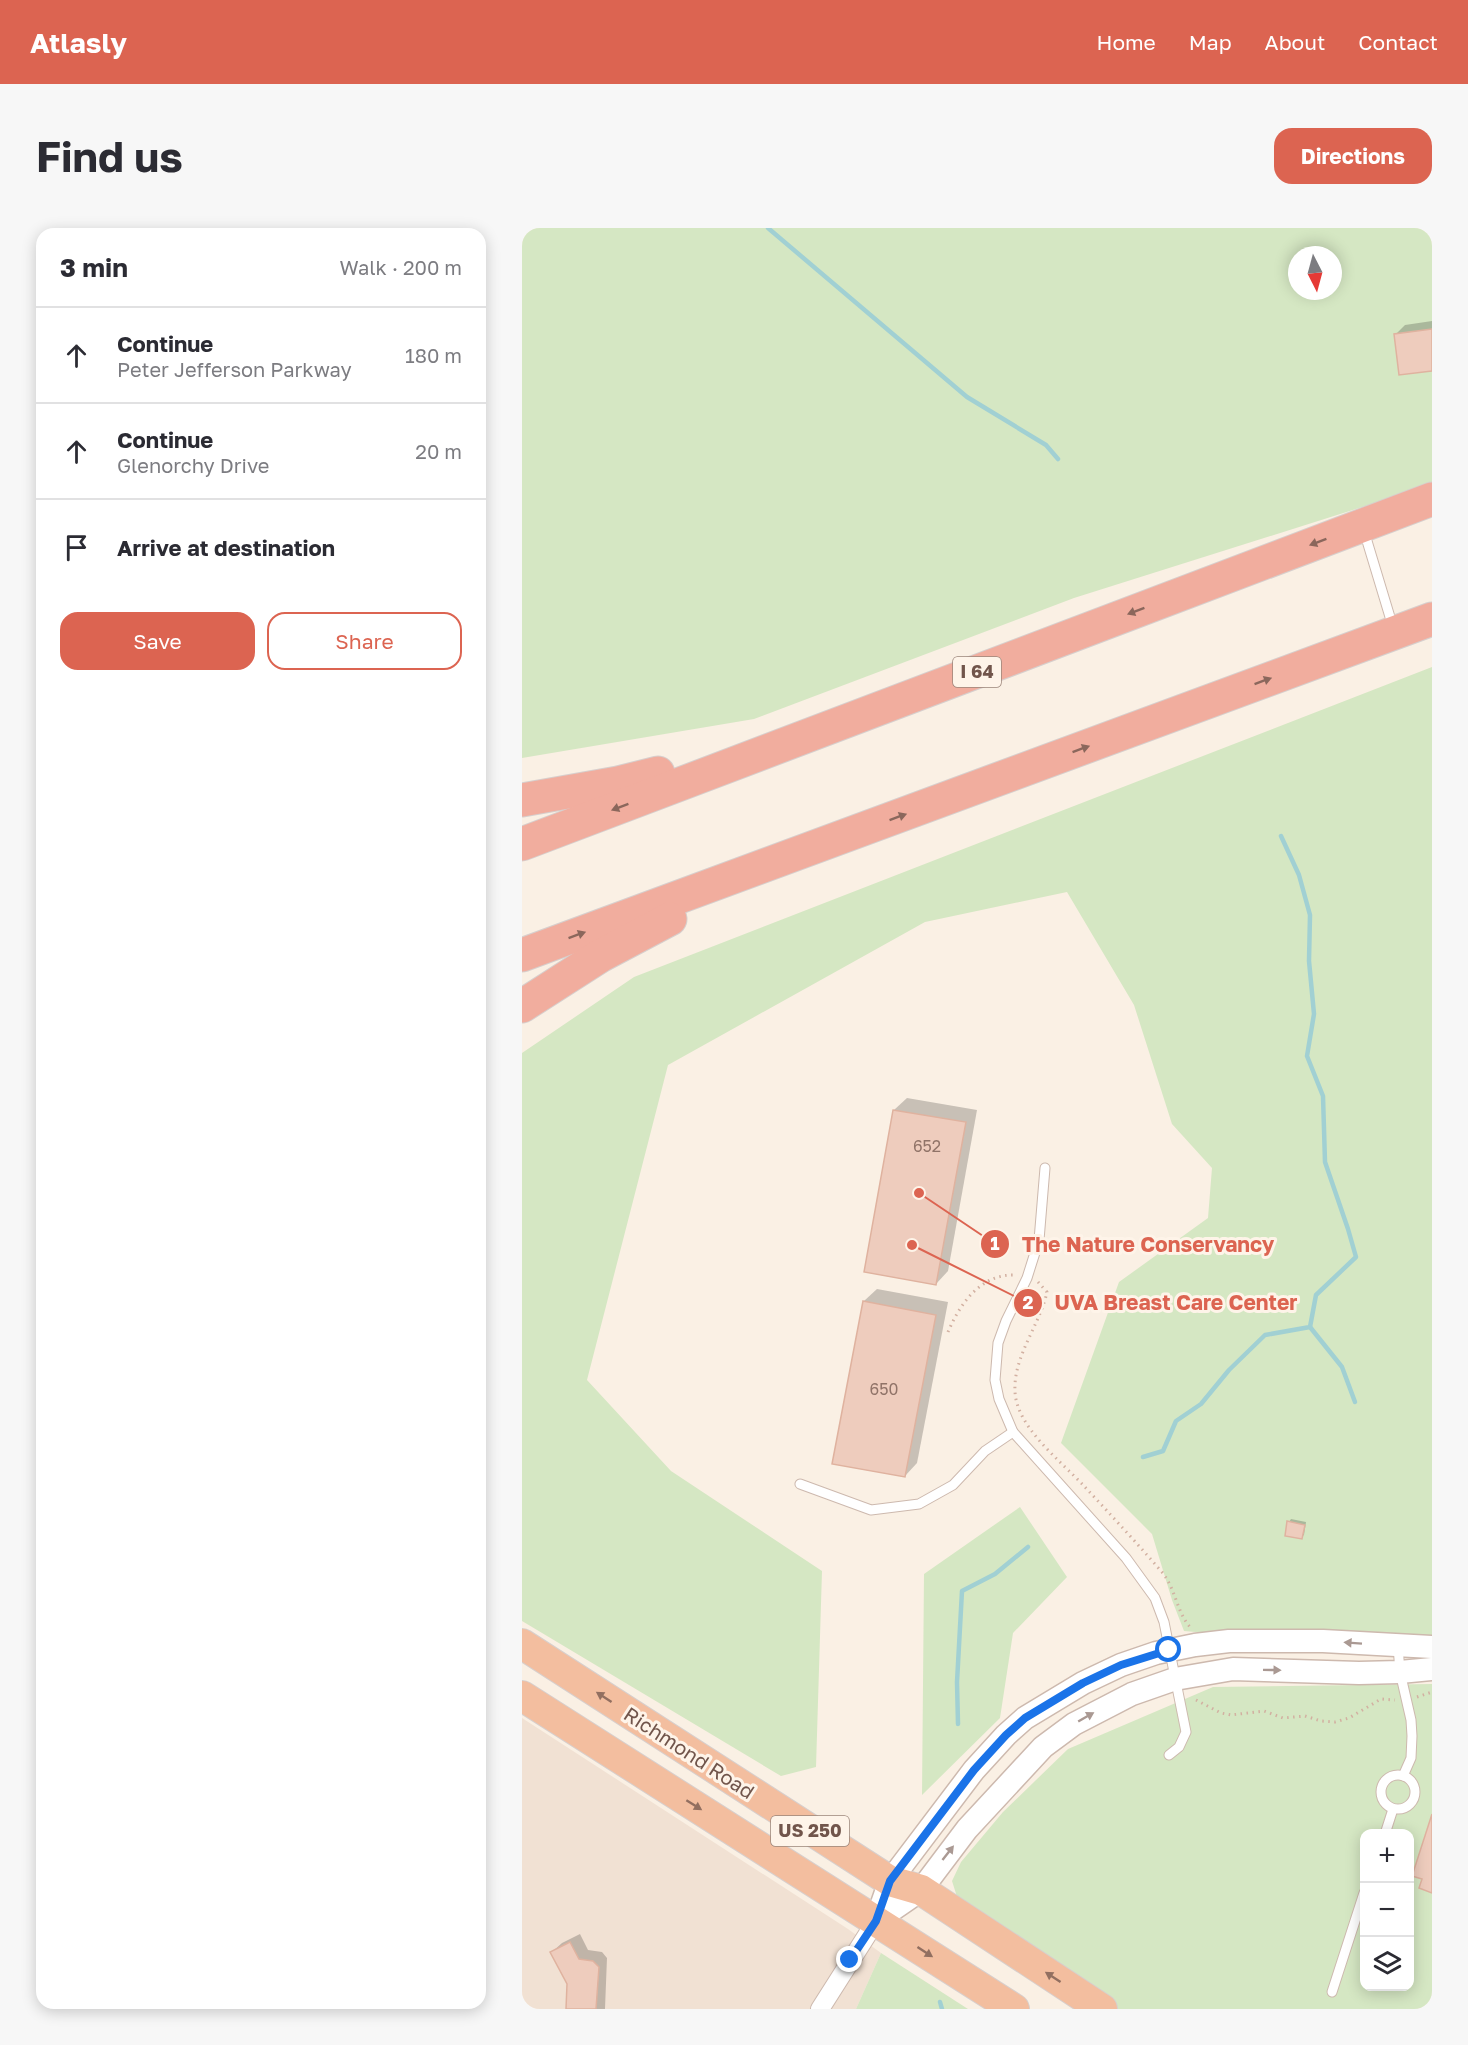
<!DOCTYPE html>
<html lang="en">
<head>
<meta charset="utf-8">
<style>
	:root { --surface:#fff; --page:#f7f7f7; --text:#2b2b33; --muted:#7c7c81; --line:#e1e1e2; --accent:#dc6451 }
	body { margin:0; font-family:"Golos Text",sans-serif; background:var(--page); color:var(--text) }
	.controls { position:absolute; right:18px; bottom:18px; display:grid; overflow:hidden; border-radius:12px; box-shadow:0 3px 15px #0003 }
	.controls button { width:54px; height:54px; display:grid; place-items:center; padding:0; border:0; border-bottom:2px solid var(--line); background:var(--surface); color:var(--text); font:30px sans-serif }
	.compass { position:absolute; left:766px; top:18px; width:54px; height:54px; border-radius:50%; background:var(--surface); box-shadow:0 3px 15px #0003; rotate:174deg }
	.stop { position:absolute; width:18px; height:18px; margin:-14px; border:4px solid #1a73e8; border-radius:50%; background:#fff }
	.stop.end { background:#1a73e8; border-color:#fff; box-shadow:0 2px 6px #0008 }
	.list { margin:0; padding:0; list-style:none }
	h2 { display:flex; justify-content:space-between; align-items:center; height:78px; margin:0; padding:0 24px; font-size:26px }
	h2 small { font-size:20px; font-weight:400; color:var(--muted) }
	.list li { display:grid; grid-template-columns:39px 1fr auto; gap:18px; align-items:center; box-sizing:border-box; height:96px; padding:0 24px; border-top:2px solid var(--line) }
	.list b { display:block; font-size:22px; white-space:nowrap }
	.list p { margin:0; font-size:20px; white-space:nowrap; color:var(--muted) }
	.list em { font-size:20px; font-style:normal; color:var(--muted) }
	.actions { display:flex; gap:12px; padding:18px 24px }
	.actions a { flex:1; padding:14px 0; border:2px solid var(--accent); border-radius:18px; text-align:center; font-size:21px; color:var(--accent) }
	.actions .main { background:var(--accent); color:#fff }
	.icon { flex:none; width:33px; height:33px; fill:none; stroke:currentColor; stroke-width:2; stroke-linecap:round; stroke-linejoin:round }
	.map { position:relative; flex:none; width:910px; height:1781px; overflow:hidden; border-radius:18px }
	header { display:flex; align-items:center; gap:36px; box-sizing:border-box; height:84px; padding:0 30px; background:var(--accent); color:#fff }
	header strong { font-size:28px }
	nav { display:flex; gap:33px; margin-inline-start:auto; font-size:21px }
	.intro { display:flex; align-items:center; justify-content:space-between; box-sizing:border-box; height:144px; padding:0 36px }
	h1 { margin:0; font-size:42px }
	.button { padding:15px 27px; border-radius:18px; background:var(--accent); color:#fff; font-size:21px; font-weight:700 }
	main { display:flex; gap:36px; padding:0 36px }
	aside { flex:1; background:var(--surface); border-radius:18px; box-shadow:0 3px 15px #0003 }
	.map>svg:first-child { display:block }
</style>
</head>
<body>
<header>
<strong>Atlasly</strong>
<nav><a>Home</a><a>Map</a><a>About</a><a>Contact</a></nav>
</header>
<div class="intro"><h1>Find us</h1><a class="button">Directions</a></div>
<main>
<aside>
<h2>3 min<small>Walk · 200 m</small></h2>
<ul class="list">
<li><svg class="icon" aria-label="ahead" viewBox="0 0 24 24"><path d="M12 20V5M6 11l6-6 6 6"/></svg><div><b>Continue</b><p>Peter Jefferson Parkway</p></div><em>180 m</em></li>
<li><svg class="icon" aria-label="ahead" viewBox="0 0 24 24"><path d="M12 20V5M6 11l6-6 6 6"/></svg><div><b>Continue</b><p>Glenorchy Drive</p></div><em>20 m</em></li>
<li><svg class="icon" aria-label="arrive" viewBox="0 0 24 24"><path d="M6 21V4h12l-3 4 3 4H6"/></svg><div><b>Arrive at destination</b></div></li>
</ul>
<div class="actions"><a class="main">Save</a><a>Share</a></div>
</aside>
<div class="map">
<svg width="910" height="1781" viewBox="0 0 910 1781">
	<rect width="100%" height="100%" fill="#faf0e4"/>
	<!-- residential -->
	<polygon fill="#f1e1d3" points="0,1490 326,1701 359,1725 334,1781 0,1781"/>
	<!-- green -->
	<g fill="#d5e7c3" fill-rule="evenodd">
		<path d="M 0,0 L 910,0 L 910,257 L 552,370 L 232,491 L 0,530 ZM 775,27 L 811,27 L 811,63 L 775,63 Z"/>
		<polygon points="910,439 910,1407 685,1405 662,1403 650,1372 630,1306 539,1215 597,1054 686,990 690,940 650,896 612,777 545,664 403,694 146,837 65,1152 149,1243 300,1343 294,1539 259,1548 0,1393 0,825 112,749"/>
		<polygon points="498,1279 545,1349 491,1405 478,1490 400,1567 402,1346"/>
		<path d="M 910,1456 L 910,1781 L 596,1781 L 437,1675 L 430,1653 L 439,1634 L 481,1584 L 546,1521 L 691,1459 ZM 842,1606 L 888,1606 L 888,1758 L 842,1758 Z"/>
		<polygon points="359,1725 446,1781 334,1781"/>
	</g>
	<!-- shadow -->
	<g fill="#0003">
		<polygon points="910,93 910,141 874,106 883,97"/>
		<polygon points="385,870 455,882 426,1043 414,1056 372,882"/>
		<polygon points="355,1061 426,1074 395,1235 383,1248 342,1073"/>
		<polygon points="769,1291 784,1294 782,1307 779,1309 767,1294"/>
		<polygon points="58,1706 66,1722 80,1724 85,1730 83,1781 45,1781 46,1756 30,1724 40,1715"/>
	</g>
	<g fill="none" stroke-linecap="round" stroke-linejoin="round">
		<!-- stream -->
		<g stroke="#a1d0d3" stroke-width="4.5">
			<polyline points="246,0 445,169 524,217 536,231"/>
			<polyline points="788,1099 820,1139 833,1174"/>
			<polyline points="621,1229 641,1223 654,1193 679,1176 707,1142 743,1107 788,1099 794,1067 834,1029 826,1001 803,934 801,868 785,828 792,786 787,733 788,687 777,647 759,608"/>
			<polyline points="436,1496 435,1454 440,1363 473,1346 506,1319"/>
			<polyline points="418,1774 420,1781"/>
		</g>
	</g>
	<!-- building -->
	<g fill="#eeccbd" stroke="#dfb29f" stroke-width="1.5">
		<polygon points="910,101 910,143 877,147 872,106"/>
		<polygon points="371,882 444,894 414,1057 342,1044"/>
		<polygon points="341,1073 414,1087 383,1249 310,1236"/>
		<polygon points="765,1293 783,1297 780,1311 763,1308"/>
		<polygon points="910,1586 910,1665 897,1660 900,1651 890,1648"/>
		<polygon points="48,1714 57,1731 71,1733 77,1739 74,1781 44,1781 45,1756 28,1724"/>
	</g>
	<g fill="none" stroke-linecap="round" stroke-linejoin="round">
		<defs>
			<g id="service">
				<polyline points="842,303 871,399"/>
				<polyline points="523,940 517,1012 505,1050 484,1093 476,1115 473,1152 477,1171 491,1204 604,1330 633,1370 642,1394 664,1504 657,1519 647,1527"/>
				<polyline points="278,1256 349,1282 397,1276 431,1257 463,1223 491,1204"/>
				<polyline points="876,1418 878,1444 889,1492 890,1508 889,1530 881,1548"/>
				<circle cx="876" cy="1564" r="17"/>
				<polyline points="863,1606 871,1581"/>
				<polyline points="810,1764 842,1665"/>
			</g>
			<polyline id="minor" points="298,1781 354,1693"/>
			<g id="tertiary">
				<polyline points="354,1693 368,1653 452,1542 484,1507 503,1490 561,1455 599,1437 634,1425 673,1417 707,1413 801,1413 910,1419"/>
				<polyline points="354,1693 399,1662 445,1601 521,1519 552,1496 610,1466 653,1451 711,1441 837,1445 878,1444 910,1441"/>
			</g>
			<g id="trunk">
				<polyline points="0,1416 368,1653 399,1662 580,1781"/>
				<polyline points="0,1468 492,1781"/>
			</g>
			<g id="motorway">
				<polyline points="0,572 96,555 136,545"/>
				<polyline points="0,616 910,271"/>
				<polyline points="0,727 910,391"/>
				<polyline points="0,778 78,728 148,691"/>
			</g>
		</defs>
		<!-- service casing -->
		<use href="#service" stroke="#cdb9ae" stroke-width="11"/>
		<!-- minor casing -->
		<use href="#minor" stroke="#cdb9ae" stroke-width="20"/>
		<!-- tertiary casing -->
		<use href="#tertiary" stroke="#cdb9ae" stroke-width="25"/>
		<!-- trunk casing -->
		<use href="#trunk" stroke="#d7cfcd" stroke-width="32"/>
		<!-- motorway casing -->
		<use href="#motorway" stroke="#d7cfcd" stroke-width="35"/>
		<!-- path -->
		<g stroke="#d2b0a1" stroke-width="3" stroke-dasharray="1.5 4.5" stroke-linecap="butt">
			<path d="M 516,1054 L 525,1064 C 518,1097 491,1128 493,1164 C 495,1200 539,1233 562,1258 C 588,1286 614,1314 639,1343 C 654,1360 654,1383 668,1399"/>
			<path d="M 426,1104 C 438,1076 458,1046 493,1047"/>
			<polyline points="895,1469 910,1464"/>
			<polyline points="674,1472 699,1485 709,1487 742,1483 761,1490 783,1488 799,1493 813,1494 827,1490 859,1471 873,1472"/>
		</g>
		<!-- service -->
		<use href="#service" stroke="#fff" stroke-width="9"/>
		<!-- minor -->
		<use href="#minor" stroke="#fff" stroke-width="18"/>
		<!-- tertiary -->
		<use href="#tertiary" stroke="#fff" stroke-width="22"/>
		<!-- trunk -->
		<use href="#trunk" stroke="#f3be9f" stroke-width="30"/>
		<!-- motorway -->
		<use href="#motorway" stroke="#f1ad9e" stroke-width="33"/>
	</g>
	<!-- one-way arrows -->
	<defs><path id="oneway-solid" d="M-6-.8H1V-3.2L6.5 0L1 3.2V.8H-6Z" transform="scale(1.5)"/></defs>
	<g fill="#8b675c">
		<use href="#oneway-solid" transform="translate(796 314) rotate(159)"/>
		<use href="#oneway-solid" transform="translate(614 383) rotate(159)"/>
		<use href="#oneway-solid" transform="translate(741 453) rotate(-20)"/>
		<use href="#oneway-solid" transform="translate(559 521) rotate(-20)"/>
		<use href="#oneway-solid" transform="translate(98 579) rotate(159)"/>
		<use href="#oneway-solid" transform="translate(376 589) rotate(-20)"/>
		<use href="#oneway-solid" transform="translate(55 707) rotate(-20)"/>
	</g>
	<g fill="#aa9993">
		<use href="#oneway-solid" transform="translate(831 1415) rotate(-176)"/>
		<use href="#oneway-solid" transform="translate(750 1442) rotate(1)"/>
		<use href="#oneway-solid" transform="translate(564 1489) rotate(-30)"/>
		<use href="#oneway-solid" transform="translate(426 1625) rotate(-52)"/>
	</g>
	<g fill="#926f60">
		<use href="#oneway-solid" transform="translate(82 1469) rotate(-147)"/>
		<use href="#oneway-solid" transform="translate(172 1577) rotate(32)"/>
		<use href="#oneway-solid" transform="translate(403 1724) rotate(33)"/>
		<use href="#oneway-solid" transform="translate(531 1749) rotate(-147)"/>
	</g>
	<g fill="none" stroke-linecap="round" stroke-linejoin="round">
		<!-- route -->
		<polyline stroke="#1a73e8" stroke-width="8" points="328,1732 354,1693 368,1653 452,1542 484,1507 503,1490 561,1455 599,1437 647,1422"/>
	</g>
	<g text-anchor="middle" stroke-width="6" stroke-linejoin="round" paint-order="stroke">
		<!-- number labels -->
		<g font-size="16" fill="#907368">
			<text x="405" y="924">652</text>
			<text x="362" y="1167">650</text>
		</g>
		<!-- shield labels -->
		<g fill="#fef4e9" stroke="#9b857a" stroke-width="1.5">
			<rect x="431" y="429" width="48" height="30" rx="4.5"/>
			<rect x="249" y="1588" width="78" height="30" rx="4.5"/>
		</g>
		<g font-size="18" font-weight="bold" fill="#71554b">
			<text x="455" y="450">I 64</text>
			<text x="288" y="1609">US 250</text>
		</g>
		<!-- street labels -->
		<g font-size="20" fill="#71554b" stroke="#fef4e9">
			<text transform="translate(167 1525) rotate(33)" y="7">Richmond Road</text>
		</g>
	</g>
	<!-- callouts -->
	<path fill="none" stroke="#dc6451" stroke-width="2" d="M397 965L473 1016M390 1017L506 1075"/>
	<g fill="#dc6451" stroke="#fef4e9" stroke-width="2">
		<circle cx="397" cy="965" r="6"/>
		<circle cx="390" cy="1017" r="6"/>
		<circle cx="473" cy="1016" r="15"/>
		<circle cx="506" cy="1075" r="15"/>
	</g>
	<g font-size="18" text-anchor="middle" font-weight="bold" fill="#fff">
		<text x="473" y="1022">1</text>
		<text x="506" y="1081">2</text>
	</g>
	<g font-size="21" text-anchor="middle" font-weight="bold" fill="#dc6451" stroke="#fef4e9" stroke-width="6" stroke-linejoin="round" paint-order="stroke">
		<text x="626" y="1024">The Nature Conservancy</text>
		<text x="654" y="1082">UVA Breast Care Center</text>
	</g>
</svg>
<div class="controls">
<button>+</button>
<button>−</button>
<button><svg class="icon" aria-label="layers" viewBox="0 0 24 24"><path d="M12 4l9 5-9 5-9-5zM3 14l9 5 9-5"/></svg></button>
</div>
<svg class="compass" viewBox="-18 -18 36 36"><path d="M0-13l5 13h-10z" fill="#e53935"/><path d="M0 13l5-13h-10z" fill="#7c7c81"/></svg>
<div class="stop" style="left:647px;top:1422px"></div>
<div class="stop end" style="left:328px;top:1732px"></div>
</div>
</main>
</body>
</html>
